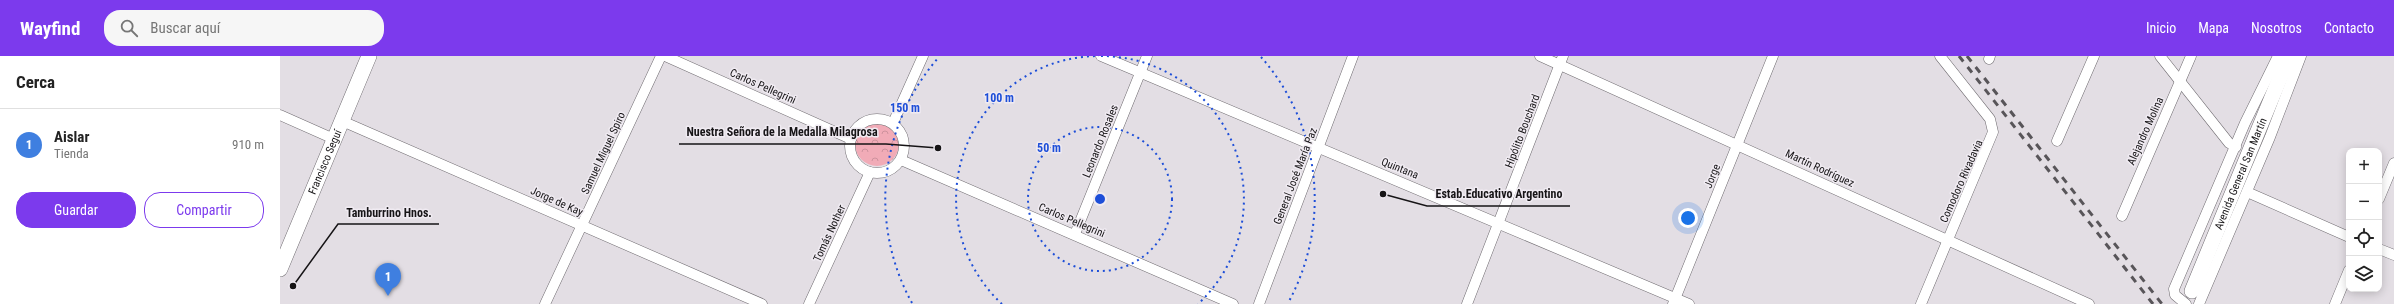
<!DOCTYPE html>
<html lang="es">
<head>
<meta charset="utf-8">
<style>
	:root { --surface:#fff; --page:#f6f6f6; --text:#222; --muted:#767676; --line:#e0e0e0; --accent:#7c3aed }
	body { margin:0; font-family:"Roboto Condensed",sans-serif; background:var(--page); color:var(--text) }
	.controls { position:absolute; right:12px; bottom:12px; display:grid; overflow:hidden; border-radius:8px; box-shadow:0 2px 10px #0003 }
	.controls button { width:36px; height:36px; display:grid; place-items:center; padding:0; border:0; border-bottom:1px solid var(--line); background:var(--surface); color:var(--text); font:20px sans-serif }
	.you { position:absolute; left:1408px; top:162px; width:14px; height:14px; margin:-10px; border:3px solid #fff; border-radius:50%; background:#1a73e8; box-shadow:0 0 0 6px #1a73e833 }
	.badge { display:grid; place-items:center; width:26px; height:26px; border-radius:50%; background:var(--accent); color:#fff; font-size:13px; font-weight:700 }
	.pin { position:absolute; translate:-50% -33px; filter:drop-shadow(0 1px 2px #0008) }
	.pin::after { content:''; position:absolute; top:21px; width:14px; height:12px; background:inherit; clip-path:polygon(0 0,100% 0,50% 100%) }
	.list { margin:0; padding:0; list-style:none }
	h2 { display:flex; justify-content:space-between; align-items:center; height:52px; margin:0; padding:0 16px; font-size:17px }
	h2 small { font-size:13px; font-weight:400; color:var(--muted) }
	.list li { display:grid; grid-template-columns:26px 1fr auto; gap:12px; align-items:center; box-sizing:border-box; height:72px; padding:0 16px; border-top:1px solid var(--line) }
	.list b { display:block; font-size:15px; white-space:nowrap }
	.list p { margin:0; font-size:13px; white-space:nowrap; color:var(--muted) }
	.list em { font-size:13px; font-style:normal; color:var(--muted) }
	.actions { display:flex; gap:8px; padding:12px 16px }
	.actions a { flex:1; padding:9px 0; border:1px solid var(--accent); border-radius:16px; text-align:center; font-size:14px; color:var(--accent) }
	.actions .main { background:var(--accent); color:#fff }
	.icon { flex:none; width:22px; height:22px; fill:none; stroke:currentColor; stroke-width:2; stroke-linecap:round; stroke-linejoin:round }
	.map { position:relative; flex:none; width:2114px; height:248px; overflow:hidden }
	header { display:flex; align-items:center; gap:24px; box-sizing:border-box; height:56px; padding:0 20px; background:var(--accent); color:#fff }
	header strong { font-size:19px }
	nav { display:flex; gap:22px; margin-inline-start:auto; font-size:14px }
	.search { width:280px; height:36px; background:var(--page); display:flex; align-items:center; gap:10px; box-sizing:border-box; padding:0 14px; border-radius:16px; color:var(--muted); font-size:15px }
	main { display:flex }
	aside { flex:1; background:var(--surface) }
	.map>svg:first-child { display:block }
</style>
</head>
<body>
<header>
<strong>Wayfind</strong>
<div class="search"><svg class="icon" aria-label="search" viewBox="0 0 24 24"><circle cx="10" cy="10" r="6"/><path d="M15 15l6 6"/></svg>Buscar aquí</div>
<nav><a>Inicio</a><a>Mapa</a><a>Nosotros</a><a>Contacto</a></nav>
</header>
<main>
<aside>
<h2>Cerca<small></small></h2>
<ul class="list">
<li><span class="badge" style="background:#3f7fe0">1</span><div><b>Aislar</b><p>Tienda</p></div><em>910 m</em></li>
</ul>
<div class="actions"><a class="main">Guardar</a><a>Compartir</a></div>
</aside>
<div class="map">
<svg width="2114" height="248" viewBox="0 0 2114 248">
	<defs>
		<pattern id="forest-crowns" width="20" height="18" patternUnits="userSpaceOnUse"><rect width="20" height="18" fill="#f1abb7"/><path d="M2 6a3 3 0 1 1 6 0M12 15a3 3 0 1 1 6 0" fill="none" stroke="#ce929d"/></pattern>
	</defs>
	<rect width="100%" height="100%" fill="#e3dee4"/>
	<!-- forest -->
	<circle fill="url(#forest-crowns)" cx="597" cy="88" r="22"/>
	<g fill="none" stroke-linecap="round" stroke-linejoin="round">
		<defs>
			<g id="street">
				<polyline points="385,0 571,83"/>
				<polyline points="821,0 1409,248"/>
				<polyline points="1260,0 1809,248"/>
				<polyline points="1880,0 1949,87 1956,91"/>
				<polyline points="1709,3 1710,0"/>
				<polyline points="0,59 54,83"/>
				<circle cx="597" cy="90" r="27"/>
				<polyline points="62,65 482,248"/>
				<polyline points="613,67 643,0"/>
				<polyline points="1777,85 1814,0"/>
				<polyline points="621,104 953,248"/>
				<polyline points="1967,136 2069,181"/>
				<polyline points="2099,143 2114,107"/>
				<polyline points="1842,160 1911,0"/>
				<polyline points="795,178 867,0"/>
				<polyline points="2099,193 2114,199"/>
				<polyline points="265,248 381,0"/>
				<polyline points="529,248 590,116"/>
				<polyline points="979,248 1073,0"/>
				<polyline points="1187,248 1283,0"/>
				<polyline points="1393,248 1493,0"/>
				<polyline points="1641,248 1713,76 1710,63 1660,0"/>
				<polyline points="1906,248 1895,239 1894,233 1965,67 1998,0"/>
				<polyline points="1919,248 1990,81 2021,0"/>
				<polyline points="2055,248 2069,214"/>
			</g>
			<g id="secondary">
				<path id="s1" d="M 0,213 L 89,0"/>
				<path id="s2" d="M 1912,235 L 2009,0"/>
			</g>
		</defs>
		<!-- street casing -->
		<use href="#street" stroke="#6f6b70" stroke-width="11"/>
		<!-- secondary casing -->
		<use href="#secondary" stroke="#6f6b70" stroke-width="16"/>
		<!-- street -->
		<use href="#street" stroke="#fff" stroke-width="10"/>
		<!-- secondary -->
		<use href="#secondary" stroke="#fff" stroke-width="15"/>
		<!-- rail -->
		<g stroke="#585559" stroke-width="3" stroke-dasharray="7 7" stroke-linecap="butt">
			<polyline points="1679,0 1873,248"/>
			<polyline points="1687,0 1882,248"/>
		</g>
	</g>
	<!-- distance rings -->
	<g fill="none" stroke="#1d4ed8" stroke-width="2" stroke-dasharray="2 4">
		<circle cx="820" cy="143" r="72"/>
		<path d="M722 248A143 143 0 0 1 819 0M821 0A143 143 0 0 1 918 248"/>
		<path d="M632 247A215 215 0 0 1 659 1M981 1A215 215 0 0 1 1008 247"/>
	</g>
	<g text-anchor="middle" stroke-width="3" stroke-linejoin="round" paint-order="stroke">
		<!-- street labels -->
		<g font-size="11" fill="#161416" stroke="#f0ebf2">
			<text transform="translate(483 30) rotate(24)" y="4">Carlos Pellegrini</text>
			<text transform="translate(1242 75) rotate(-69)" y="4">Hipólito Bouchard</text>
			<text transform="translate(1865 75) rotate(-66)" y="4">Alejandro Molina</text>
			<text transform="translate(820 85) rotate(-68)" y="4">Leonardo Rosales</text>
			<text transform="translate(323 97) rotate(-65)" y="4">Samuel Miguel Spiro</text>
			<text dy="4" stroke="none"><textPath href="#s1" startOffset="116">Francisco Seguí</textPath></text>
			<text transform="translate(1120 112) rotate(22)" y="4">Quintana</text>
			<text transform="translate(1540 112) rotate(25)" y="4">Martín Rodríguez</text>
			<text dy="4" stroke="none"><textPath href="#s2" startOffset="127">Avenida General San Martín</textPath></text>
			<text transform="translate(1015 120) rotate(-69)" y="4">General José María Paz</text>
			<text transform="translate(1432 120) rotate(-68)" y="4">Jorge</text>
			<text transform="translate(1681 125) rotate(-66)" y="4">Comodoro Rivadavia</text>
			<text transform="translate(277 145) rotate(24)" y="4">Jorge de Kay</text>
			<text transform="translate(792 164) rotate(23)" y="4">Carlos Pellegrini</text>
			<text transform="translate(549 177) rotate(-65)" y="4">Tomás Nother</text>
		</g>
	</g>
	<circle cx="820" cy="143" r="6" fill="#1d4ed8" stroke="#f0ebf2" stroke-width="2"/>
	<g font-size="12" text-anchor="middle" font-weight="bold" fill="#1d4ed8" stroke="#f0ebf2" stroke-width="3" stroke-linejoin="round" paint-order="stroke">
		<text x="719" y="46">100 m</text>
		<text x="625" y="56">150 m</text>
		<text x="769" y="96">50 m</text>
	</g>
	<!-- callouts -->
	<path fill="none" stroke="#161416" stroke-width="1.5" d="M658 92L606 88H399M1103 138L1147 150H1290M13 230L58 168H159"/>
	<g fill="#161416" stroke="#f0ebf2" stroke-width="1.5">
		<circle cx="658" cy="92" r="4"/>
		<circle cx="1103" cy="138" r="4"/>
		<circle cx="13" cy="230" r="4"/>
	</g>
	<g font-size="12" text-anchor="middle" font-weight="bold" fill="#161416" stroke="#f0ebf2" stroke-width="3" stroke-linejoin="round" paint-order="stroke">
		<text x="502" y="80">Nuestra Señora de la Medalla Milagrosa</text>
		<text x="1219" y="142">Estab.Educativo Argentino</text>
		<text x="109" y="161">Tamburrino Hnos.</text>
	</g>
</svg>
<div class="controls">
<button>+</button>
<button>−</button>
<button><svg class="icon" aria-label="locate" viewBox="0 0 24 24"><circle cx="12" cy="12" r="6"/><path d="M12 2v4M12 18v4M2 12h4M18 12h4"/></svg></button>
<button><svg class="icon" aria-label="layers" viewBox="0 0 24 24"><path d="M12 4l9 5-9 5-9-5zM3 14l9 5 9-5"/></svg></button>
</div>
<div class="you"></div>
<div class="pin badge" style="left:108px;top:240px;background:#3f7fe0">1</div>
</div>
</main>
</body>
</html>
